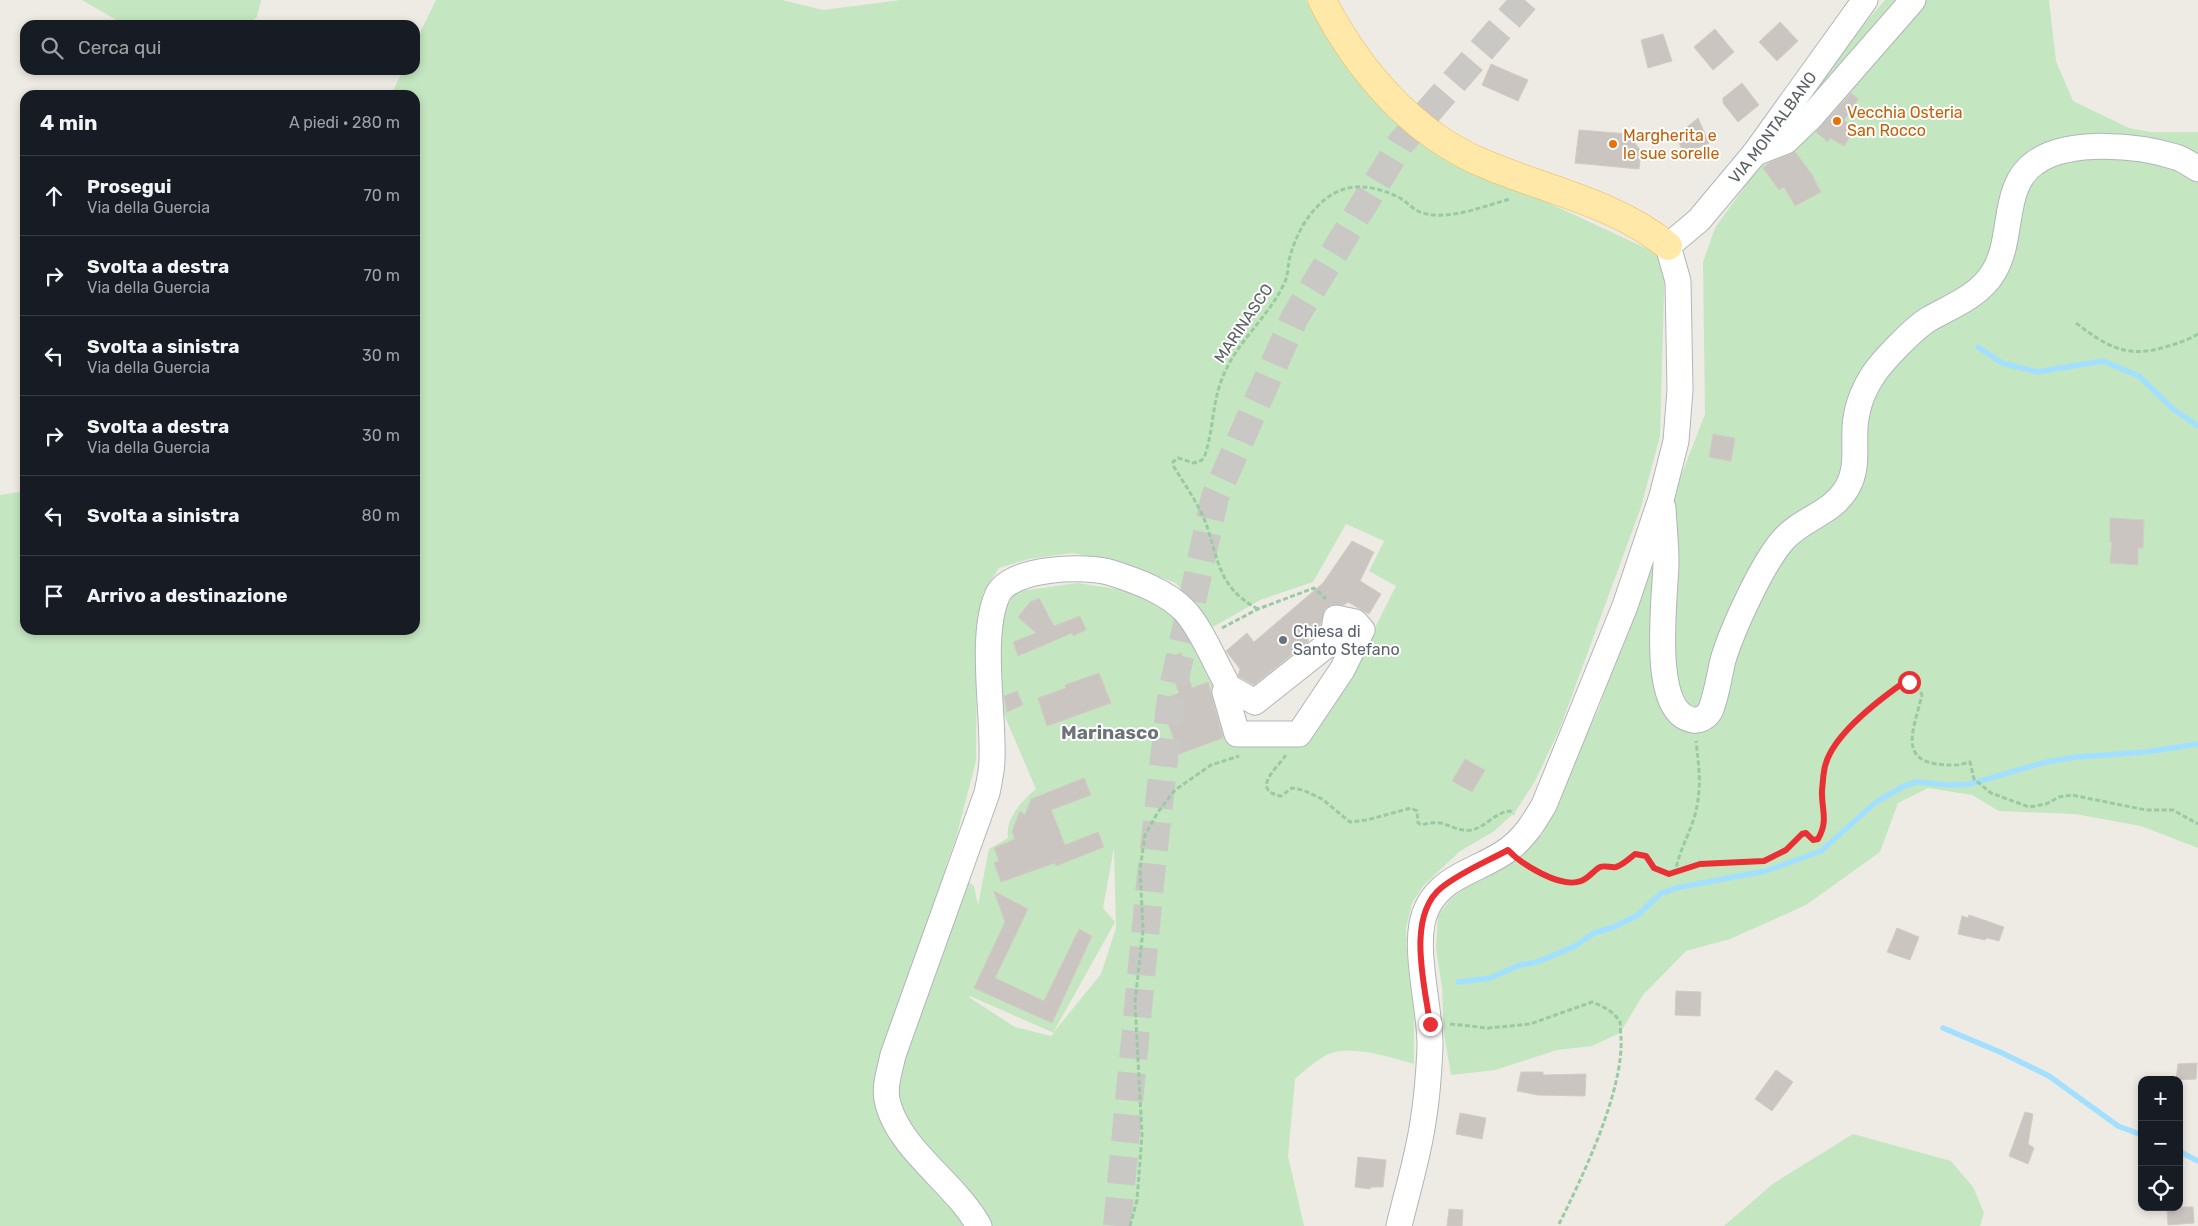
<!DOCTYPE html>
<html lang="it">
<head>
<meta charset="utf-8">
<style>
	:root { --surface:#171b24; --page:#20242c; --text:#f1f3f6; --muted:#9ea1a6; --line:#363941 }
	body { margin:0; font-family:Rubik,sans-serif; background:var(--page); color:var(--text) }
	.controls { position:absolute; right:15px; bottom:15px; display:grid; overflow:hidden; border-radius:10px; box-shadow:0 2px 8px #0003 }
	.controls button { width:45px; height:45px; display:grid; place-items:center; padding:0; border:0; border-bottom:1px solid var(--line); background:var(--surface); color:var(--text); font:25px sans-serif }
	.stop { position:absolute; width:15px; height:15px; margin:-11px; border:4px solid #e93034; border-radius:50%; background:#fff }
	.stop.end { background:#e93034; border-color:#fff; box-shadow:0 1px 5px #0008 }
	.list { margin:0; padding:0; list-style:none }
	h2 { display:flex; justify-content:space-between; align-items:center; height:65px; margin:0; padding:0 20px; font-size:21px }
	h2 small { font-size:16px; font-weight:400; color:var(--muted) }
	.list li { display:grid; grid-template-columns:32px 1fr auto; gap:15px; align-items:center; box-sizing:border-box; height:80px; padding:0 20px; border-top:1px solid var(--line) }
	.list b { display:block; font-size:19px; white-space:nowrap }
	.list p { margin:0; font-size:16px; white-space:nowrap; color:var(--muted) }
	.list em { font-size:16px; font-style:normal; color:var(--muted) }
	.icon { flex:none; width:28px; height:28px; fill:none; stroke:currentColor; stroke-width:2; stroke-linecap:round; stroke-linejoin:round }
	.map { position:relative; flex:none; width:2198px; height:1226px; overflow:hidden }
	.search { position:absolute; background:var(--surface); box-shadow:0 2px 8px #0003; left:20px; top:20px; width:400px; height:55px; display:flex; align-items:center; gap:12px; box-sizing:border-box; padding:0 18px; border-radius:15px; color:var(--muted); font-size:19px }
	.panel { position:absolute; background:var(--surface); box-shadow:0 2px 8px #0003; left:20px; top:90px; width:400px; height:545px; border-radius:15px }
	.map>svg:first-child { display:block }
</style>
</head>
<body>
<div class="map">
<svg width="2198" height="1226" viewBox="0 0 2198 1226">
	<rect width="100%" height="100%" fill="#eeebe4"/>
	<!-- green -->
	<g fill="#c4e6c0" fill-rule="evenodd">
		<polygon points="82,0 261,0 257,17 247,25 125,25"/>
		<path d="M 436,0 L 782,0 L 823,10 L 901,0 L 1306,0 L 1350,72 L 1390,118 L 1447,161 L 1538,198 L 1665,257 L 1660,436 L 1641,507 L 1560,728 L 1535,781 L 1515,812 L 1493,832 L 1460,851 L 1424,885 L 1412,903 L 1406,928 L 1407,957 L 1414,1013 L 1414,1064 C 1388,1057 1347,1042 1323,1057 C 1313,1063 1304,1071 1295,1079 L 1288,1156 L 1304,1226 L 0,1226 L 0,495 L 25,491 L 25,630 L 415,630 L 415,95 L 391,95 L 403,70 L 415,70 L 415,43 ZM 1346,524 L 1384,541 L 1369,571 L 1396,586 L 1348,682 L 1329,710 L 1319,729 L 1304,739 L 1234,742 L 1190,610 L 1144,593 L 1077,583 L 1015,592 L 996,628 L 986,672 L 1036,789 C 1022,801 1005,818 1008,838 L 989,849 L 978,905 L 974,886 L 946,866 L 956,838 L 976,761 L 977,629 L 983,593 L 999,568 L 1029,559 L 1072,553 L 1111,560 L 1176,583 L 1213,627 L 1260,600 L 1313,582 ZM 1114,848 L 1116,928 L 1101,974 L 1053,1033 L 1115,922 L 1103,908 ZM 970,996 L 1054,1033 L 1051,1036 L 1015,1027 L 970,998 Z"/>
		<polygon points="1885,0 2049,0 2056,61 2073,101 2129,128 2150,132 2198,132 2198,848 2141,826 2075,814 1999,811 1972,795 1928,788 1898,803 1880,852 1806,905 1730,939 1686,951 1643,995 1620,1033 1592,1046 1557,1050 1495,1070 1451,1075 1444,1034 1442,987 1436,949 1438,916 1450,900 1466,887 1499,871 1542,835 1555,800 1599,708 1655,543 1705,414 1703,262 1715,228 1848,43"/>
		<polygon points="1853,1134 1951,1161 1973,1187 1984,1213 1980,1226 1724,1226 1774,1183"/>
	</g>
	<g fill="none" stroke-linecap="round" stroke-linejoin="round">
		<!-- stream -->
		<g stroke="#a3e0ff" stroke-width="5.5">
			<polyline points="1978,347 2002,363 2037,372 2103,361 2139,376 2173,409 2198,426"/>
			<polyline points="1458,982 1490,978 1520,965 1537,962 1559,953 1575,946 1594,933 1614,927 1638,915 1660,894 1676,888 1766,871 1821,851 1876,802 1904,786 1917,782 1948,785 1970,784 2046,762 2076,757 2146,752 2198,744"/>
			<polyline points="1943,1028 2000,1052 2049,1076 2118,1126 2142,1135"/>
			<polyline points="2179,1151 2198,1161"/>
		</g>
	</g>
	<!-- building -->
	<g fill="#cac5c1" stroke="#d3ccc2">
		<polygon points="1780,22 1798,41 1777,61 1759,42"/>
		<polygon points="1715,29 1734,52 1713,70 1694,47"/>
		<polygon points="1663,34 1672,61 1648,68 1641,40"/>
		<polygon points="1491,64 1528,80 1518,101 1482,85"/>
		<polygon points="1742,83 1759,105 1738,122 1723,103 1723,98"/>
		<polygon points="1851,93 1858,99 1844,120 1855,129 1844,146 1830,138 1828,142 1816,132"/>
		<polygon points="1698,118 1709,143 1684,154 1676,136"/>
		<polygon points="1579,130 1628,134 1641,151 1639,169 1575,163"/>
		<polygon points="1795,152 1811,173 1821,192 1795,206 1784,187 1779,190 1763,168 1770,162"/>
		<polygon points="1713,434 1735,438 1731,461 1709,457"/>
		<polygon points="2110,518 2144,520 2143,548 2138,548 2138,565 2110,563 2112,542 2110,542"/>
		<polygon points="1352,541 1374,552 1360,581 1381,594 1369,614 1348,602 1344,605 1331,605 1325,609 1320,626 1307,638 1309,641 1254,685 1238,676 1240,669 1226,651 1247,633 1254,642 1323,583"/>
		<polygon points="1039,598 1054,626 1080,616 1086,630 1073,636 1072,633 1018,656 1013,642 1036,633 1018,617 1030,602"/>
		<polygon points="1181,653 1192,688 1208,682 1223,738 1179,754 1160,700 1179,693 1167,658"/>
		<polygon points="1099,673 1111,703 1047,726 1038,698 1066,688 1065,685"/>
		<polygon points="1017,691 1023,705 1007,712 1004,696"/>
		<polygon points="1465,759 1485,770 1472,792 1452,781"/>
		<polygon points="1084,778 1091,795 1051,810 1065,845 1098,832 1104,847 1056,866 1055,863 1001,882 994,863 999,861 994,848 1015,839 1012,831 1020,811 1025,815 1031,799"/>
		<polygon points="994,891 1028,909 995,978 1044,1001 1079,929 1092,936 1052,1023 974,988 1005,922"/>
		<polygon points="1969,915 2004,927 1999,941 1987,938 1985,940 1958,934 1962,916 1968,918"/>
		<polygon points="1897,928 1919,937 1910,960 1887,952"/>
		<polygon points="1676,991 1701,992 1700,1016 1675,1015"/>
		<polygon points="2197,1063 2196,1079 2176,1080 2178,1064"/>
		<polygon points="1776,1070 1793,1082 1772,1111 1755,1099"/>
		<polygon points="1521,1072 1543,1072 1543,1075 1586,1074 1585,1096 1538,1095 1517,1091"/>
		<polygon points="2025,1112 2033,1114 2028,1144 2034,1148 2028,1164 2009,1156"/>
		<polygon points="1460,1113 1486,1118 1482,1139 1456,1134"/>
		<polygon points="1358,1157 1386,1160 1383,1187 1371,1187 1370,1189 1355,1187"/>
		<polygon points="2167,1207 2193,1207 2194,1223 2168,1225"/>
		<polygon points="1449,1209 1463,1210 1462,1226 1447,1226"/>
	</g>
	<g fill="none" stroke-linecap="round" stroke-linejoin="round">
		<!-- highway-tunnel -->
		<polyline stroke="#cac8c4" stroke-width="28" stroke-dasharray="28 14" stroke-linecap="butt" points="1117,1226 1150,884 1171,697 1215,497 1295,317 1401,143 1525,0"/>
		<defs>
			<g id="minor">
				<polyline points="1755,153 1786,141 1810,118 1913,0"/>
				<path d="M 1663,508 C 1664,526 1666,544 1666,562 C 1666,593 1648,713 1693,720 C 1701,721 1708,716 1711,709 C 1717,693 1719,677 1723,660 C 1732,630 1762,564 1783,540 C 1802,518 1832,514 1847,488 C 1860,466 1852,442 1856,418 C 1858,404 1865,387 1873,375 C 1883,360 1914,328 1929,319 C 1952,306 1979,296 1993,273 C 2015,239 2000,186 2036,162 C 2070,139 2138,145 2176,157 C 2183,159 2191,165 2198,169"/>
				<polygon points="1336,618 1355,622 1362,630 1342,670 1299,734 1237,734 1225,692 1230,688 1255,702 1332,641"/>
				<path d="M 979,1226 C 956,1184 900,1150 888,1104 C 883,1089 890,1070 893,1055 L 987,793 C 989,782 992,771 992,759 C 994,715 979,633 998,594 C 1012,567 1086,565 1112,573 C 1137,581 1167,592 1185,611 C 1200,627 1214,660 1225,680"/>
				<path id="s1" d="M 1399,1226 C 1407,1192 1418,1157 1423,1122 C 1427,1098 1429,1072 1430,1047 C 1431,1007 1410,942 1427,908 C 1443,874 1482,870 1509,849 C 1525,837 1534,822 1544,805 L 1625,606 L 1662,496 L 1676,441 L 1680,390 L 1678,281 L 1668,246 L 1699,220 L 1755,153 L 1865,0"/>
			</g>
			<path id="major" d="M 1322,0 C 1357,69 1412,134 1485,164 C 1546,190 1615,203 1668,246"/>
		</defs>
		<!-- minor casing -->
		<use href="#minor" stroke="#b1b5b9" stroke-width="27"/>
		<!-- major casing -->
		<use href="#major" stroke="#f1b85a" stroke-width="29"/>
		<!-- path -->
		<g stroke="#9acaa3" stroke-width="3" stroke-dasharray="5 2.5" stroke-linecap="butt">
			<path d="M 2076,323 C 2106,346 2127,359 2165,347 C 2176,344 2188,340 2198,334"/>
			<path d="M 1258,609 C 1217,587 1219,559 1205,521 C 1197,502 1185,485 1174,467 L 1173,462 L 1178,458 L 1194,463 L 1202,460 L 1205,455 C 1214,428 1212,400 1224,374 C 1238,341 1267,318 1283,286 C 1289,276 1287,265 1291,253 C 1300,222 1326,184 1363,187 C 1373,187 1388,192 1396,196 C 1404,199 1410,207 1418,211 C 1443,223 1484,206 1510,199"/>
			<polyline points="1222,628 1258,609 1314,588 1326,599"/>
			<path d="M 1286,755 C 1277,768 1250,790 1281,796 L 1292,788 L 1303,790 L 1322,799 L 1350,822 L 1367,820 L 1411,808 L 1417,811 L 1418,823 L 1422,825 C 1446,817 1450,832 1471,830 C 1485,828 1495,812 1510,811 L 1514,814"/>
			<path d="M 1524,863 L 1546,875 L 1571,883 L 1581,881 L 1601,867 L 1615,867 L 1635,854 L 1646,856 L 1654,867 L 1669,874 L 1700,864 L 1764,861 L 1786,850 L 1802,834 L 1806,833 L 1813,840 L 1818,839 C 1830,820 1821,809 1822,790 C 1823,782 1823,771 1826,763 C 1835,734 1879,700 1903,683 C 1914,681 1918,686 1922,695 C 1912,735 1896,766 1955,765 C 1960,765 1965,763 1970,762 L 1974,779 L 1991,793 L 2029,807 L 2046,804 L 2059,797 L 2072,795 L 2146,810 L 2173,810 L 2198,824"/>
			<path d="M 1675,874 C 1678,853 1689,835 1695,815 C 1702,787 1699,768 1696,741"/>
			<path d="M 1450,1024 L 1488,1028 L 1530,1024 L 1592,1002 C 1602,1006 1614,1011 1620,1022 C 1621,1026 1620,1033 1621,1037 C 1624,1091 1582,1178 1558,1226"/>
			<polyline points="1130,1226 1137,1200 1142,1135 1135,1002 1143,930 1140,869 1145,835 1158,812 1175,790 1211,765 1239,756"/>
		</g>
		<!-- minor -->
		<use href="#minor" stroke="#fff" stroke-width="25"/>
		<!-- major -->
		<use href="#major" stroke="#ffe8a8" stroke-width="28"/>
	</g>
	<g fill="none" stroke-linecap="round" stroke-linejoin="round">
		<!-- route -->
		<path stroke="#e93034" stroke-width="6" d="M 1430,1024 C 1425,986 1406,917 1441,888 C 1461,872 1486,862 1508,850 C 1521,864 1561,889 1581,881 C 1589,878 1593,871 1600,867 C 1605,865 1611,868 1616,867 C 1623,865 1630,858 1635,854 L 1646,856 L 1654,868 L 1669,874 L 1700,864 L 1764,861 L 1786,850 L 1802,834 L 1806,833 L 1813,840 L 1818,839 C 1829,820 1821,809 1822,790 C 1823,782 1823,771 1826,763 C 1835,734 1879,700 1903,683 L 1909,682"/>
	</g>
	<!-- markers -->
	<g fill="#e8710a" stroke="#fff" stroke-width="2">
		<circle cx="1837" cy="121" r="5"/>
		<circle cx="1613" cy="144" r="5"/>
	</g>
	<circle fill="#6b7280" stroke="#fff" stroke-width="2" cx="1283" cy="640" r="5"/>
	<g text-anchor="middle" stroke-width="4" stroke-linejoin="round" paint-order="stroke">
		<!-- food labels -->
		<g font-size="16" fill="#c56008" stroke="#fff" text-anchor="start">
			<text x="1847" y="118">Vecchia Osteria<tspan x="1847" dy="18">San Rocco</tspan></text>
			<text x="1623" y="141">Margherita e<tspan x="1623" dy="18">le sue sorelle</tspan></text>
		</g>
		<!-- street labels -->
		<g font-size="16" fill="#5c6064" stroke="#fff">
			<text dy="6" stroke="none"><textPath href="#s1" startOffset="1225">VIA MONTALBANO</textPath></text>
			<text transform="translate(1243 323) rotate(-56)" y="6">MARINASCO</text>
		</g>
		<!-- worship labels -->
		<g font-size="16" fill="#5b616d" stroke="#fff" text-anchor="start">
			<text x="1293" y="637">Chiesa di<tspan x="1293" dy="18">Santo Stefano</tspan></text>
		</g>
		<!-- quarter labels -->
		<g font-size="19" font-weight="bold" fill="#6d7376" stroke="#fff">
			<text x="1110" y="739">Marinasco</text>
		</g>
	</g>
</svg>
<div class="controls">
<button>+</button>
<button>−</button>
<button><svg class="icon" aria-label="locate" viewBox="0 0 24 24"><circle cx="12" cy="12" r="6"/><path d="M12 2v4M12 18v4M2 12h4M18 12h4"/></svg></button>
</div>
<div class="stop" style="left:1909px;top:682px"></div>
<div class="stop end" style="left:1430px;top:1024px"></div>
<div class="search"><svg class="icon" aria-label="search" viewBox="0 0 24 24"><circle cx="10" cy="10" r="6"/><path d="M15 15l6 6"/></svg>Cerca qui</div>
<section class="panel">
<h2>4 min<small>A piedi · 280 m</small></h2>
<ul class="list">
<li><svg class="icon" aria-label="ahead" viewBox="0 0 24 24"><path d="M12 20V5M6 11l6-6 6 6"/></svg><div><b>Prosegui</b><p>Via della Guercia</p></div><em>70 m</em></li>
<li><svg class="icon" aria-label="right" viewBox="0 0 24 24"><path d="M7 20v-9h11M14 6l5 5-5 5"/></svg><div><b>Svolta a destra</b><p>Via della Guercia</p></div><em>70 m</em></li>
<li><svg class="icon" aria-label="left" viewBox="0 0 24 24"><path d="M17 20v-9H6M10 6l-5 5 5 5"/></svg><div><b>Svolta a sinistra</b><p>Via della Guercia</p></div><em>30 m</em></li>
<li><svg class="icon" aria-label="right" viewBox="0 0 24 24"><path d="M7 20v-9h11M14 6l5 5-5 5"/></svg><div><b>Svolta a destra</b><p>Via della Guercia</p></div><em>30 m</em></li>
<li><svg class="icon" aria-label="left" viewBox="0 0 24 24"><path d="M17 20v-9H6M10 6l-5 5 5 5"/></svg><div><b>Svolta a sinistra</b></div><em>80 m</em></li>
<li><svg class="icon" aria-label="arrive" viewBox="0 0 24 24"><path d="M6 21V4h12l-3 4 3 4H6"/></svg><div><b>Arrivo a destinazione</b></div></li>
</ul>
</section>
</div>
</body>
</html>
